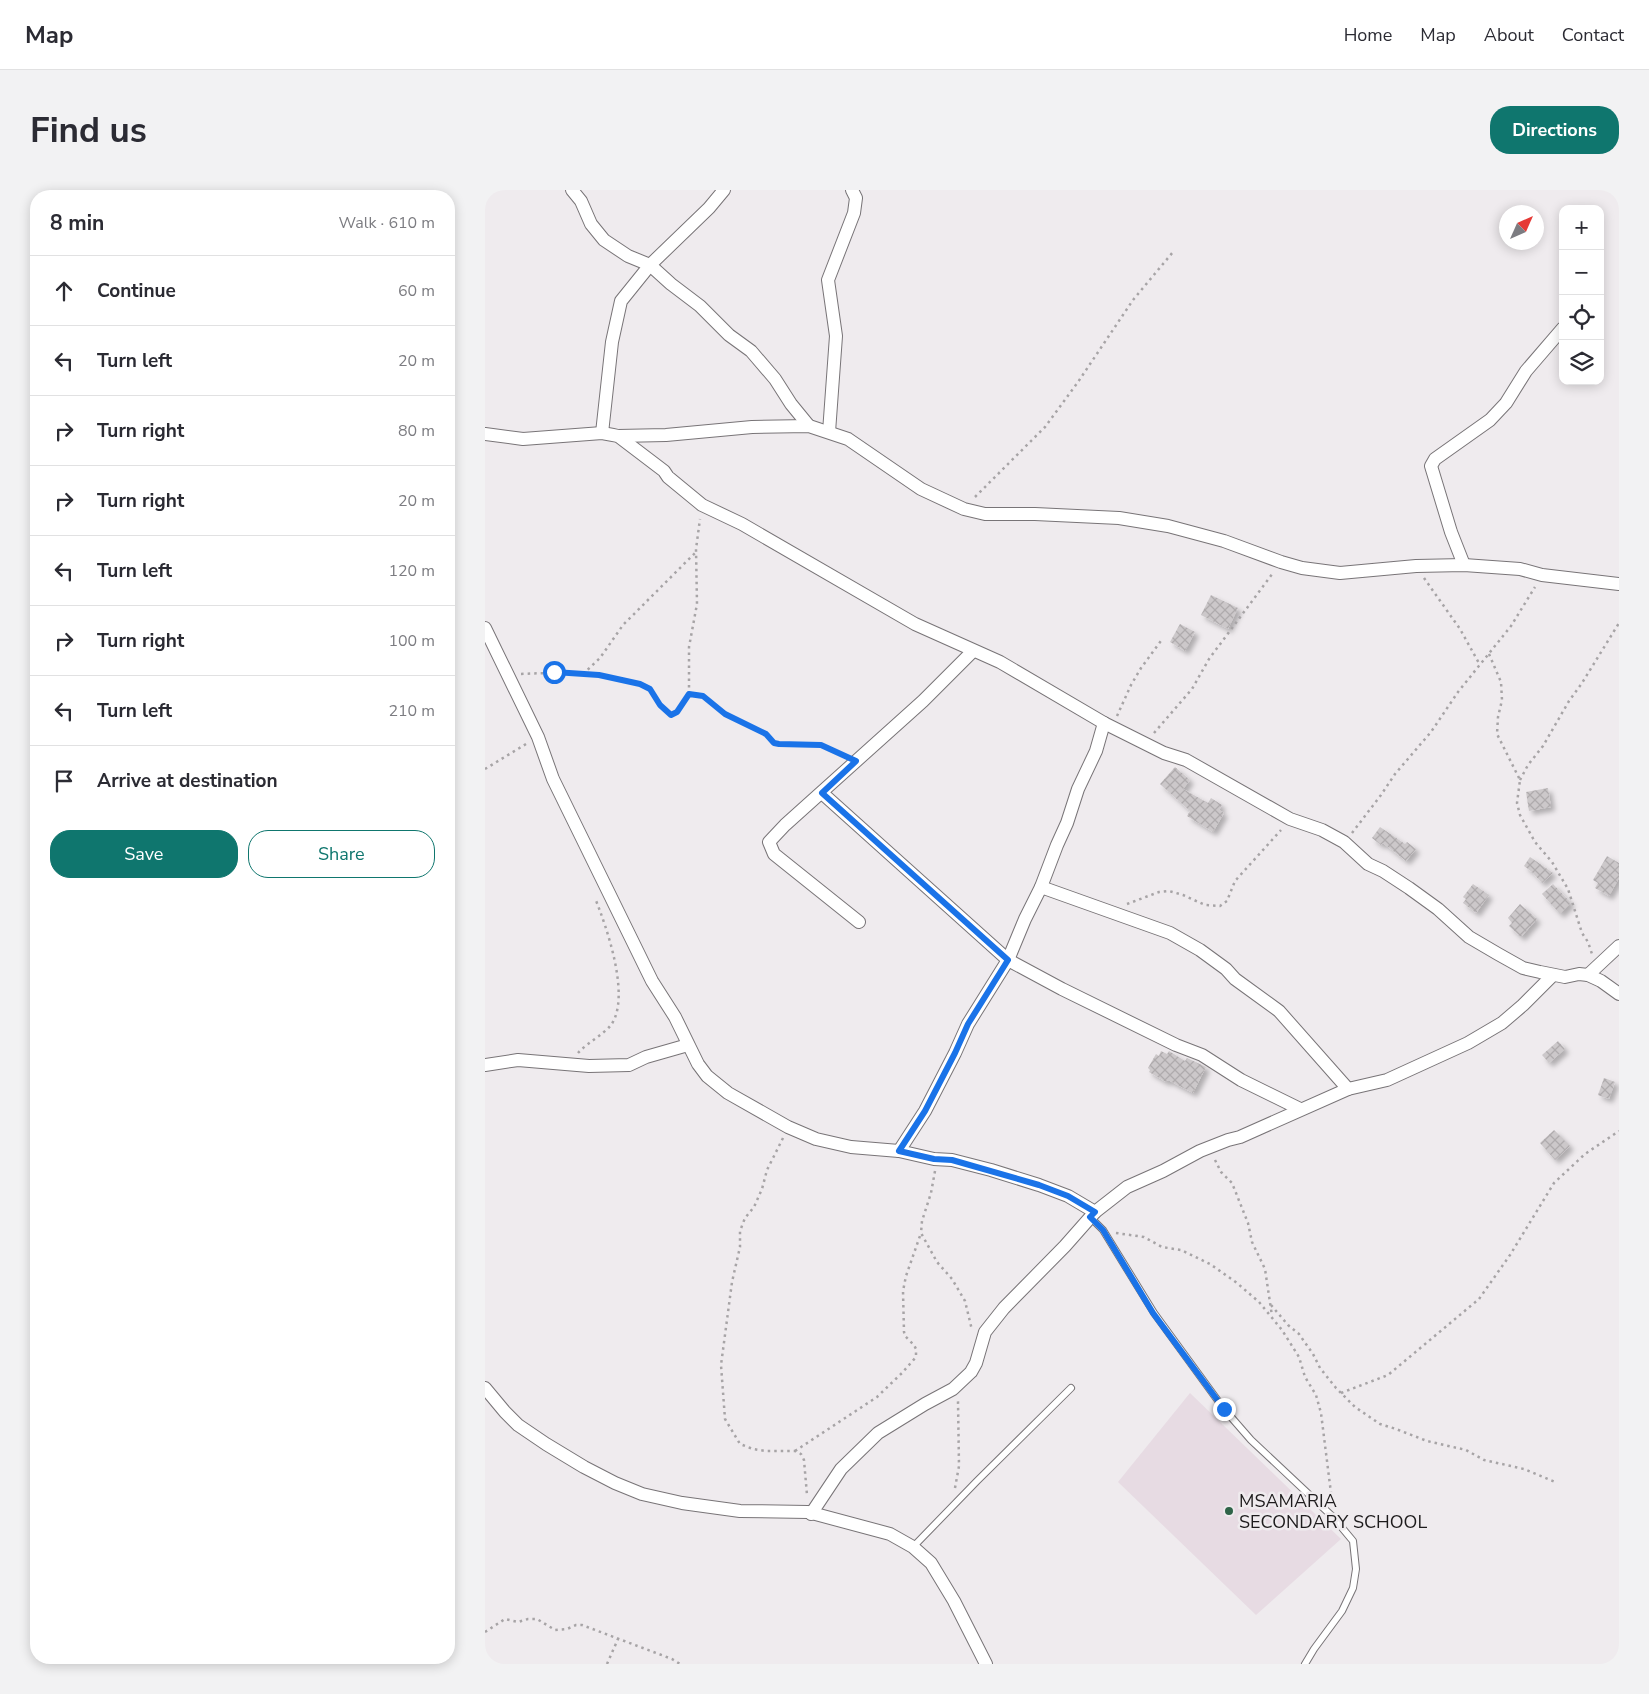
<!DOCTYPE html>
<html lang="en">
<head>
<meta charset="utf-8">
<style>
	:root { --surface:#fff; --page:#f2f2f3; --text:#2b2b33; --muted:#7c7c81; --line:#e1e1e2; --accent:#0f766e }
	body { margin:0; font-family:"Nunito Sans",sans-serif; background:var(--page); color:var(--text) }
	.controls { position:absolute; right:15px; top:15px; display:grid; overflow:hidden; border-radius:10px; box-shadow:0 2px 12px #0003 }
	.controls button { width:45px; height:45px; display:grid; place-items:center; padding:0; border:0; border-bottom:1px solid var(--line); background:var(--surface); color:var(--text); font:25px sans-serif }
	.compass { position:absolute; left:1014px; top:15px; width:45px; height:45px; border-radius:50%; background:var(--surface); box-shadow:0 2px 12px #0003; rotate:45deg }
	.stop { position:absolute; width:15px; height:15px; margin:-11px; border:4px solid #1a73e8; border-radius:50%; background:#fff }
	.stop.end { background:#1a73e8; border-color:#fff; box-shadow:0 1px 5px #0008 }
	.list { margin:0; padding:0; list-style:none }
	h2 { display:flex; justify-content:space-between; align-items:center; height:65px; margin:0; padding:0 20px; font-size:21px }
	h2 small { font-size:16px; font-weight:400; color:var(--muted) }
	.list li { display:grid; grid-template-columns:32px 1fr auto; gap:15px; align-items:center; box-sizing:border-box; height:70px; padding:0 20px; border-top:1px solid var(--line) }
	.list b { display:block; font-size:19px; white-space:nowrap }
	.list em { font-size:16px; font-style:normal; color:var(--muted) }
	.actions { display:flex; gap:10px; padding:15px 20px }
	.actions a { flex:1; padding:11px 0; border:1px solid var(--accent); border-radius:20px; text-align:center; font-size:18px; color:var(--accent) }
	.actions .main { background:var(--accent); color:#fff }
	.icon { flex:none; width:28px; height:28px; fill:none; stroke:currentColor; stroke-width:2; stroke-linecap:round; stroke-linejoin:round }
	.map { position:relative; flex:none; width:1134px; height:1474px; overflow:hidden; border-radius:20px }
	header { display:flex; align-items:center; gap:30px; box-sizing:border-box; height:70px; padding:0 25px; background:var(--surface); border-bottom:1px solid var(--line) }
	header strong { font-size:24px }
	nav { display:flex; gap:28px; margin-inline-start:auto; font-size:18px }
	.intro { display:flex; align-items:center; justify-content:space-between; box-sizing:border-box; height:120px; padding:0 30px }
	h1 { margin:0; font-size:35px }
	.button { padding:12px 22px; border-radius:20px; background:var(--accent); color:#fff; font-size:18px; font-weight:700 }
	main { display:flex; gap:30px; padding:0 30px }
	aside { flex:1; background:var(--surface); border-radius:20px; box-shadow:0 2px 12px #0003 }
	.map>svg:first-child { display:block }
</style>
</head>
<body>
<header>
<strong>Map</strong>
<nav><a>Home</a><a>Map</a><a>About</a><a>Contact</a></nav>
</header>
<div class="intro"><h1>Find us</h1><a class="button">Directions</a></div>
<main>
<aside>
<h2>8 min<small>Walk · 610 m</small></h2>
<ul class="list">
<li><svg class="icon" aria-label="ahead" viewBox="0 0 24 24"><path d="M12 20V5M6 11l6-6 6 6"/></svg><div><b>Continue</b></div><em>60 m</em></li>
<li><svg class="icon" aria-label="left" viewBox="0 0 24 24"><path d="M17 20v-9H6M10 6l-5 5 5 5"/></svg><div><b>Turn left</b></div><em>20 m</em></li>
<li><svg class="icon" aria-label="right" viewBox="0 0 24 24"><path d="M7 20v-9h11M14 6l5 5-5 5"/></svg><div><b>Turn right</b></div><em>80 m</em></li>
<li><svg class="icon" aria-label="right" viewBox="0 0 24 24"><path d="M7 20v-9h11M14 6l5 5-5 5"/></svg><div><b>Turn right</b></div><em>20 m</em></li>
<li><svg class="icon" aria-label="left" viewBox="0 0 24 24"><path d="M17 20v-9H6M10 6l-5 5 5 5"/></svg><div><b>Turn left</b></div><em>120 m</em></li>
<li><svg class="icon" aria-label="right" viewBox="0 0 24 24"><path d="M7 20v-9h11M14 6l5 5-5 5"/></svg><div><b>Turn right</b></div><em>100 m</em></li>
<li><svg class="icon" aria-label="left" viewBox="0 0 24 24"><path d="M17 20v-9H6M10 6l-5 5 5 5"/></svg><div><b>Turn left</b></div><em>210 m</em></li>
<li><svg class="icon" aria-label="arrive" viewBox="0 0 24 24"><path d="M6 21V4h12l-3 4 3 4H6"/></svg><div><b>Arrive at destination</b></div></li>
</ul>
<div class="actions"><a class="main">Save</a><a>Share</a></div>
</aside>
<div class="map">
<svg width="1134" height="1474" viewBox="0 0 1134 1474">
	<defs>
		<pattern id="building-cross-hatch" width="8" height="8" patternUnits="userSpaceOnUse" patternTransform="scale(1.25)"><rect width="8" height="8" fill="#ccc8ca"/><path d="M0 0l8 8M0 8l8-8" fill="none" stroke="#afabad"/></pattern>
		<filter id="shadow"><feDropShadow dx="4" dy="4" stdDeviation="2.5" flood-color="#0004"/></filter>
	</defs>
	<rect width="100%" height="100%" fill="#efebee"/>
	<!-- built -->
	<polygon fill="#e7dbe3" points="705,1203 856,1349 771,1425 633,1292"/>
	<!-- building -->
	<g fill="url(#building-cross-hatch)" filter="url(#shadow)">
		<polygon points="726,405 753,418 743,439 716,425"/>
		<polygon points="695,434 710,442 700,461 685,452"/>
		<polygon points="690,577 705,590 698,599 723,613 726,608 737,615 734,620 739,623 728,642 702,626 705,621 675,594"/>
		<polygon points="1063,598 1066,617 1044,621 1041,602"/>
		<polygon points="895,637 920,654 922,652 931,659 921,671 898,653 896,655 887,648"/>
		<polygon points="1122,666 1134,673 1134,688 1124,706 1110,698 1113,693 1108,690"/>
		<polygon points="1045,667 1068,683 1057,693 1047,682 1039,676"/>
		<polygon points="988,694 1004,705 991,723 978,713 981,709 978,707"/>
		<polygon points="1068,694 1086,713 1075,724 1057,704"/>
		<polygon points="1035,714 1052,729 1036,747 1024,736 1027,733 1023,728"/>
		<polygon points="1073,851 1080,859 1064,873 1057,865"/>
		<polygon points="676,861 682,864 684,861 700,871 702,868 721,877 708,903 683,890 681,892 664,882 665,880 663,878 671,864 674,866"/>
		<polygon points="1119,888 1130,892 1124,909 1113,905"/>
		<polygon points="1069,940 1085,956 1070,970 1055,953"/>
	</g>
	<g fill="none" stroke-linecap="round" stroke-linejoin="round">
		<defs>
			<g id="service">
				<polyline points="605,1027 618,1040 669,1123 739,1219 766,1250 848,1327 868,1351 871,1379 868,1398 857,1421 829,1459 820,1474"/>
				<polyline points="428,1357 492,1291 586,1198"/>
			</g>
			<g id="minor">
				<polyline points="87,0 96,11 106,34 119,50 143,66 165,75 186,94 215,116 244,145 266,161 290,189 306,214 324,236"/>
				<polyline points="344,242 351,146 343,90 369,23 371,8 367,0"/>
				<polyline points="117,243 127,152 136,111 165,75 224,18 239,0"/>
				<polyline points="0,244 38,249 117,243 128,245 133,246 179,281 183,287 217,315 257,334 430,434 515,472 619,533 679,563 701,570 805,629 837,640 859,652 883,674 898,681 924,698 953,719 984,747 1013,764 1038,778 1055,782 1080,787 1094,784 1103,785 1116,791 1134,804"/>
				<polyline points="133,246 181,245 267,237 324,236 363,249 436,299 479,319 500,324 550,324 634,328 683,336 739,351 796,372 817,378 855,383 931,376 979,375 1035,379 1057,385 1134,394"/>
				<polyline points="979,375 966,342 946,276 950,269 1005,230 1021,213 1041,181 1078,138"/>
				<polyline points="0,438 53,547 68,589 167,791 190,827 213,874 222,886 243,903 303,937 331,949 366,957 414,961 449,969 467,970 506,980 554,995 583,1006 610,1022 642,997 678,981 715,961 743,950 755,947 863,899 902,890 983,853 1017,833 1038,815 1068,785"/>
				<polyline points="337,603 523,770 577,799 691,855 717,865 756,890 815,919"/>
				<polyline points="556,697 685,743 715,760 741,779 750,789 794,821 863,899"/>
				<polyline points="374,732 289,664 284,652 300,635 438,511 488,461"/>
				<polyline points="1103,785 1134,756"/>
				<polyline points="0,875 33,870 104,876 144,875 161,867 203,855"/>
				<polyline points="414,961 440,921 470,863 483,834 523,770 540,729 556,697 572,655 582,633 593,599 611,561 619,533"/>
				<polyline points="0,1198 20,1222 33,1235 61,1254 99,1277 130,1293 157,1304 197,1313 255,1321 323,1322 405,1344 428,1357 446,1373 469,1411 501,1474"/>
				<polyline points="326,1324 356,1279 393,1243 440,1214 468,1199 486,1182 491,1173 500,1142 519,1118 580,1056 610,1022"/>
			</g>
		</defs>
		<!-- service casing -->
		<use href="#service" stroke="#787477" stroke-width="8"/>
		<!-- minor casing -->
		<use href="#minor" stroke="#787477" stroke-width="14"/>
		<!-- path -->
		<g stroke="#a7a4a6" stroke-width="2.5" stroke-dasharray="2.5 4" stroke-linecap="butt">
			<polyline points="490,307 560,237 593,192 648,110 688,62"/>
			<polyline points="939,388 975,439 995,475"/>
			<polyline points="1004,464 1016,492 1017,510 1013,527 1012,544 1035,590 1032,613 1035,625 1050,652 1067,672 1083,699 1097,743 1103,752 1107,764"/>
			<path d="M 36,484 C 74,482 106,483 143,492 C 149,493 159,494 164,499 C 173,507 175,519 187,525 L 192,522 L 204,504 C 219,503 227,515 238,523 C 251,532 269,535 281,545 C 286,548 288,552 294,554 L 336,555 L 358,564"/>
			<polyline points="98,484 115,468 138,435 210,363"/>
			<polyline points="204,504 204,457 212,414 211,359 215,329"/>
			<polyline points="632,526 646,495 656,478 678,448"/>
			<polyline points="669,543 707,499 724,469 788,383"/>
			<polyline points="0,579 41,554"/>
			<polyline points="1035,590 1043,575 1058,556 1084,511 1097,493 1134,433"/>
			<polyline points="867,643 896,605 910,584 946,542 973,502 1026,436 1050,397"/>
			<polyline points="642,714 674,702 684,701 698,705 720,715 735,716 742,711 750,691 796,640"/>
			<path d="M 93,863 C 102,853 118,845 126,835 C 146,807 122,738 110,708"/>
			<polyline points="298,948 282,980 277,999 269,1017 260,1028 255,1041 255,1057 247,1092 236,1175 240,1229 255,1254 268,1259 281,1261 310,1261 316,1264 319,1270 322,1305"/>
			<polyline points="730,970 736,982 747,993 763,1033 767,1052 780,1079 787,1126"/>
			<polyline points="450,981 446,1003 437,1031 436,1043 452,1072 467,1089 480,1111 487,1140"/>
			<polyline points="631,1043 659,1047 677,1057 696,1060 725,1074 752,1093 774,1112 797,1140 814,1167 820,1187 831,1205 836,1223 847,1311"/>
			<polyline points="786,1115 803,1135 814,1144 828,1164 835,1178 851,1198 870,1217 895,1234 911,1239 942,1251 981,1260 999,1270 1039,1279 1070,1292"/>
			<polyline points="856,1203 903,1185 994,1109 1025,1065 1069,993 1100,964 1134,941"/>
			<polyline points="310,1261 392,1207 417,1183 431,1167 431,1159 429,1155 420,1146 419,1142 418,1101 421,1086 436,1043"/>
			<polyline points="470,1298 474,1276 473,1211"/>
			<polyline points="0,1442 20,1429 33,1432 43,1429 52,1429 70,1440 82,1439 91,1435 97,1435 187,1469 195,1474"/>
			<polyline points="122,1474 133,1449"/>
		</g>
		<!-- service -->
		<use href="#service" stroke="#fff" stroke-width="6"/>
		<!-- minor -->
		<use href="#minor" stroke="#fff" stroke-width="12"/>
	</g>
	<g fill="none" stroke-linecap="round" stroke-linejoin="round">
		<!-- route -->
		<polyline stroke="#1a73e8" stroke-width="6" points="69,482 114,485 155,494 165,499 175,515 186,525 192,522 204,504 218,506 240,524 281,544 289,553 294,554 336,555 371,571 337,603 523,770 483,834 470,863 440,921 414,961 449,969 467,970 554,995 583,1006 610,1022 605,1027 618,1040 668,1123 739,1219"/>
	</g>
	<!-- markers -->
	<circle fill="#2f6348" stroke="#efebee" stroke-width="2" cx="744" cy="1321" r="5"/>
	<g text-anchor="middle" stroke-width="5" stroke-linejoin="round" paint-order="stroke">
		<!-- poi labels -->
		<g font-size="18" fill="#1d1b1c" stroke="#efebee" text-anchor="start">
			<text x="754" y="1317">MSAMARIA<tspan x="754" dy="21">SECONDARY SCHOOL</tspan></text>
		</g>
	</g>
</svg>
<div class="controls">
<button>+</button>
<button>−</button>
<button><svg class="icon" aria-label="locate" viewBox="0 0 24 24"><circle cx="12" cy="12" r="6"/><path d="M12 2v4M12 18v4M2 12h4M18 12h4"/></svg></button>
<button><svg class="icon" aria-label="layers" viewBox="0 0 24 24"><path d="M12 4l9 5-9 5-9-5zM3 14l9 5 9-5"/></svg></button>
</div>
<svg class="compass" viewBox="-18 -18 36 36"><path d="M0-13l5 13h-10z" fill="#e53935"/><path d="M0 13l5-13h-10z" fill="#7c7c81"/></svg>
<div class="stop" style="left:69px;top:482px"></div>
<div class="stop end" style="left:739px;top:1219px"></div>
</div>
</main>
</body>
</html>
